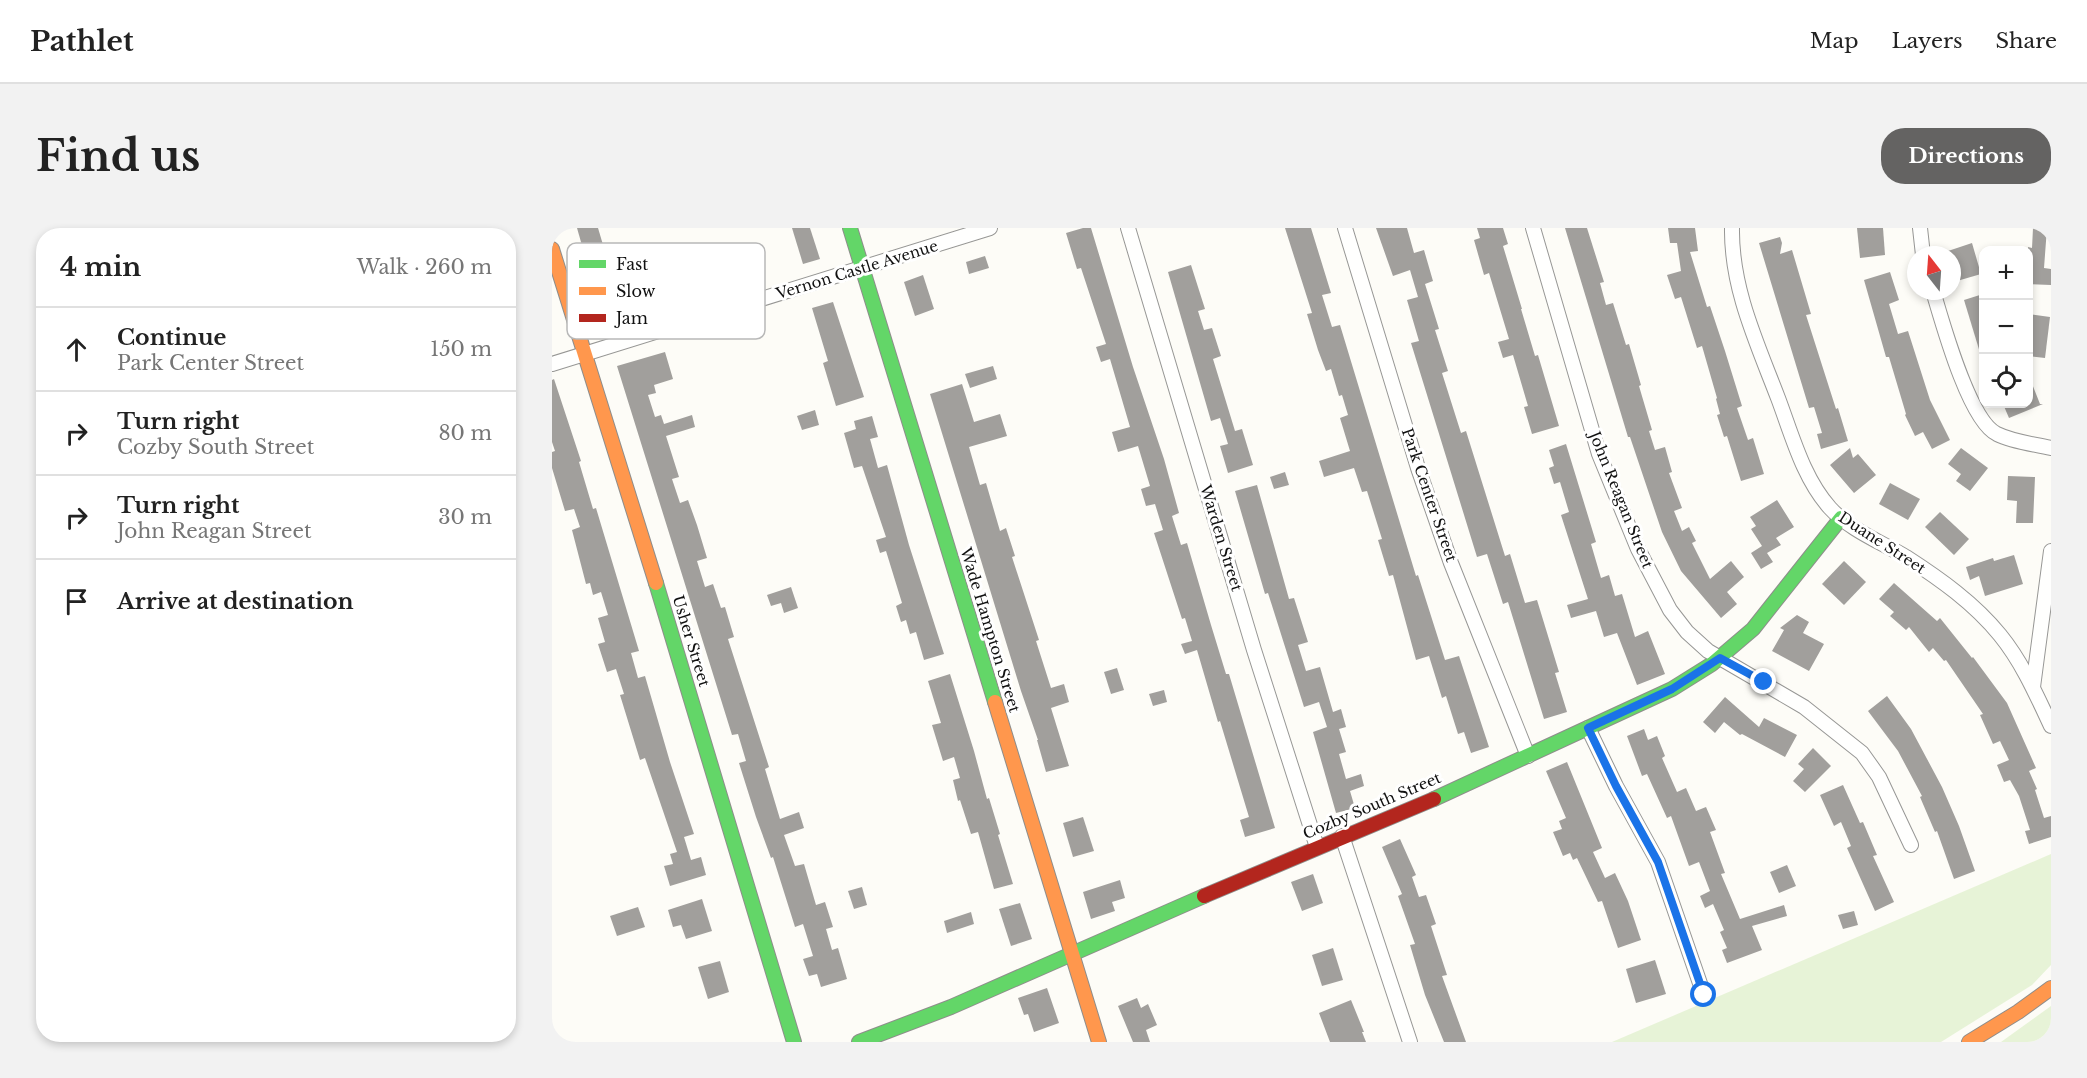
<!DOCTYPE html>
<html lang="en">
<head>
<meta charset="utf-8">
<style>
	:root { --surface:#fff; --page:#f2f2f2; --text:#222; --muted:#767676; --line:#e0e0e0; --accent:#646362 }
	body { margin:0; font-family:"Libre Baskerville",serif; background:var(--page); color:var(--text) }
	.controls { position:absolute; right:18px; top:18px; display:grid; overflow:hidden; border-radius:12px; box-shadow:0 3px 9px #0003 }
	.controls button { width:54px; height:54px; display:grid; place-items:center; padding:0; border:0; border-bottom:2px solid var(--line); background:var(--surface); color:var(--text); font:30px sans-serif }
	.compass { position:absolute; left:1355px; top:18px; width:54px; height:54px; border-radius:50%; background:var(--surface); box-shadow:0 3px 9px #0003; rotate:343deg }
	.stop { position:absolute; width:18px; height:18px; margin:-14px; border:4px solid #1a73e8; border-radius:50%; background:#fff }
	.stop.end { background:#1a73e8; border-color:#fff; box-shadow:0 2px 6px #0008 }
	.list { margin:0; padding:0; list-style:none }
	h2 { display:flex; justify-content:space-between; align-items:center; height:78px; margin:0; padding:0 24px; font-size:26px }
	h2 small { font-size:20px; font-weight:400; color:var(--muted) }
	.list li { display:grid; grid-template-columns:39px 1fr auto; gap:18px; align-items:center; box-sizing:border-box; height:84px; padding:0 24px; border-top:2px solid var(--line) }
	.list b { display:block; font-size:22px; white-space:nowrap }
	.list p { margin:0; font-size:20px; white-space:nowrap; color:var(--muted) }
	.list em { font-size:20px; font-style:normal; color:var(--muted) }
	.icon { flex:none; width:33px; height:33px; fill:none; stroke:currentColor; stroke-width:2; stroke-linecap:round; stroke-linejoin:round }
	.map { position:relative; flex:none; width:1499px; height:814px; overflow:hidden; border-radius:24px }
	header { display:flex; align-items:center; gap:36px; box-sizing:border-box; height:84px; padding:0 30px; background:var(--surface); border-bottom:2px solid var(--line) }
	header strong { font-size:28px }
	nav { display:flex; gap:33px; margin-inline-start:auto; font-size:21px }
	.intro { display:flex; align-items:center; justify-content:space-between; box-sizing:border-box; height:144px; padding:0 36px }
	h1 { margin:0; font-size:42px }
	.button { padding:15px 27px; border-radius:24px; background:var(--accent); color:#fff; font-size:21px; font-weight:700 }
	main { display:flex; gap:36px; padding:0 36px }
	aside { flex:1; background:var(--surface); border-radius:24px; box-shadow:0 3px 9px #0003 }
	.map>svg:first-child { display:block }
</style>
</head>
<body>
<header>
<strong>Pathlet</strong>
<nav><a>Map</a><a>Layers</a><a>Share</a></nav>
</header>
<div class="intro"><h1>Find us</h1><a class="button">Directions</a></div>
<main>
<aside>
<h2>4 min<small>Walk · 260 m</small></h2>
<ul class="list">
<li><svg class="icon" aria-label="ahead" viewBox="0 0 24 24"><path d="M12 20V5M6 11l6-6 6 6"/></svg><div><b>Continue</b><p>Park Center Street</p></div><em>150 m</em></li>
<li><svg class="icon" aria-label="right" viewBox="0 0 24 24"><path d="M7 20v-9h11M14 6l5 5-5 5"/></svg><div><b>Turn right</b><p>Cozby South Street</p></div><em>80 m</em></li>
<li><svg class="icon" aria-label="right" viewBox="0 0 24 24"><path d="M7 20v-9h11M14 6l5 5-5 5"/></svg><div><b>Turn right</b><p>John Reagan Street</p></div><em>30 m</em></li>
<li><svg class="icon" aria-label="arrive" viewBox="0 0 24 24"><path d="M6 21V4h12l-3 4 3 4H6"/></svg><div><b>Arrive at destination</b></div></li>
</ul>
</aside>
<div class="map">
<svg width="1499" height="814" viewBox="0 0 1499 814">
	<rect width="100%" height="100%" fill="#fdfcf7"/>
	<!-- green -->
	<g fill="#e7f3d7">
		<polygon points="1499,626 1499,737 1480,757 1389,814 1060,814"/>
		<polygon points="1499,778 1499,814 1449,814"/>
	</g>
	<!-- building -->
	<g fill="#a19f9c">
		<polygon points="25,0 46,0 71,84 51,91"/>
		<polygon points="240,0 258,0 268,31 251,36"/>
		<polygon points="531,0 539,0 581,139 612,231 627,285 620,288 629,317 635,315 659,397 674,446 677,446 723,600 693,609 688,592 697,589 668,493 666,494 645,422 633,426 629,416 640,413 633,390 630,391 602,305 611,302 603,276 594,278 589,261 598,258 586,218 566,224 560,204 578,199 558,131 549,134 544,119 554,116 529,40 525,41 514,5"/>
		<polygon points="733,0 759,0 779,65 770,67 780,99 788,97 864,348 866,347 893,432 907,428 937,519 919,525 912,504 906,506 894,468 890,470 877,428 864,432 841,347 837,348 826,312 830,311 815,263 810,264 802,240 772,249 767,233 798,223 788,190 796,187 790,167 787,168 779,141 774,143 766,122 755,86 760,85"/>
		<polygon points="824,0 855,0 862,25 872,22 881,53 873,56 887,101 883,102 896,143 890,145 909,205 914,203 953,328 958,326 973,375 985,372 1007,444 1003,445 1015,484 992,491 956,374 951,376 935,326 925,329 859,115 867,113 855,72 866,69 858,42 841,48"/>
		<polygon points="925,0 951,0 956,16 951,18 970,81 969,81 983,128 986,127 1007,198 980,206 972,179 976,178 961,127 951,130 946,114 957,111 937,45 932,47 922,12 928,10"/>
		<polygon points="1013,0 1035,0 1052,54 1048,55 1054,77 1061,75 1074,117 1077,116 1089,157 1087,158 1100,202 1097,203 1103,222 1113,219 1120,244 1117,245 1130,280 1122,283 1130,303 1137,299 1144,313 1140,315 1158,351 1179,333 1192,349 1175,364 1185,376 1169,390 1129,343 1110,304 1078,209 1076,209"/>
		<polygon points="1116,0 1143,0 1146,23 1138,24 1155,79 1158,78 1173,123 1190,178 1185,180 1196,212 1201,210 1212,246 1189,253 1175,208 1172,209 1165,187 1168,186 1164,171 1165,170 1150,118 1145,120 1129,69 1123,71 1115,47 1129,43 1125,15 1118,15"/>
		<polygon points="1305,0 1331,0 1333,27 1308,30"/>
		<polygon points="1481,0 1495,0 1492,40 1499,41 1499,57 1476,56 1476,19 1480,20"/>
		<polygon points="1228,9 1230,15 1228,26 1240,22 1259,86 1254,87 1284,181 1286,180 1296,213 1269,221 1265,206 1270,205 1262,179 1257,180 1207,15"/>
		<polygon points="1420,15 1429,46 1405,53 1400,35 1400,27 1398,27 1396,23"/>
		<polygon points="433,28 437,40 417,46 414,34"/>
		<polygon points="639,37 653,81 646,83 652,102 660,100 669,128 661,131 683,203 690,201 701,237 676,245 668,218 676,216 668,190 659,193 616,44"/>
		<polygon points="1338,44 1347,72 1337,76 1346,106 1356,103 1378,172 1398,212 1380,221 1371,204 1363,208 1353,187 1354,186 1337,129 1334,129 1312,52"/>
		<polygon points="371,47 382,81 363,88 352,54"/>
		<polygon points="1431,66 1431,128 1429,128 1412,72"/>
		<polygon points="281,74 312,169 284,178 271,135 276,133 260,80"/>
		<polygon points="1476,86 1498,89 1493,130 1476,128"/>
		<polygon points="113,124 121,151 102,157 104,165 96,167 103,189 109,187 112,196 140,187 143,199 114,208 127,249 120,251 128,275 136,272 145,297 155,330 145,333 153,359 161,356 169,380 173,379 182,409 176,411 217,539 213,541 228,591 247,584 252,600 232,607 243,638 252,636 264,677 273,674 281,699 274,701 280,722 286,720 295,751 269,759 265,746 257,748 251,731 261,728 251,696 243,699 221,629 219,630 204,589 187,535 194,533 186,506 180,507 65,138"/>
		<polygon points="441,138 445,151 418,160 413,146"/>
		<polygon points="1477,148 1488,176 1491,176 1457,190 1451,176 1476,176"/>
		<polygon points="2,151 29,233 27,234 41,281 44,280 87,423 79,425 86,450 93,448 118,534 142,606 132,609 139,632 149,629 154,647 118,658 112,638 121,636 118,626 125,624 93,530 88,532 68,467 72,466 64,441 55,444 46,416 53,414 46,390 56,387 49,364 41,367 38,355 34,356 20,302 28,299 22,281 13,283 0,240 0,224 3,223 0,214 0,152"/>
		<polygon points="410,156 422,194 448,186 455,208 417,219 428,257 434,255 448,303 454,300 463,328 460,329 487,412 484,413 499,460 512,456 517,474 499,480 517,538 494,544 485,512 486,512 469,463 378,166"/>
		<polygon points="263,182 267,197 250,202 245,188"/>
		<polygon points="320,188 326,209 318,211 326,240 335,237 357,317 392,426 372,432 364,404 358,406 354,392 349,394 344,378 350,375 334,323 328,325 324,312 334,309 310,238 302,240 292,205 304,201 302,193"/>
		<polygon points="1014,216 1044,314 1039,316 1049,350 1057,347 1063,368 1070,366 1083,409 1096,403 1113,446 1085,457 1065,405 1052,409 1044,383 1019,390 1015,377 1036,371 1009,287 1017,284 1008,254 1002,256 997,240 1002,238 997,222"/>
		<polygon points="1298,220 1301,230 1306,226 1324,247 1302,265 1278,237"/>
		<polygon points="1409,220 1436,240 1418,263 1404,253 1409,246 1396,236"/>
		<polygon points="733,244 737,257 722,261 718,249"/>
		<polygon points="1456,248 1483,249 1481,295 1464,295 1465,273 1455,272"/>
		<polygon points="1338,255 1368,271 1356,292 1327,276"/>
		<polygon points="705,257 737,371 742,370 756,414 746,417 754,443 768,439 781,484 789,481 794,499 787,501 794,524 787,526 794,551 809,546 812,558 798,563 803,580 784,585 761,504 775,499 767,474 752,479 716,365 713,366 683,263"/>
		<polygon points="1225,272 1242,299 1224,310 1229,317 1215,325 1221,334 1209,341 1199,325 1210,318 1199,301 1204,298 1198,289"/>
		<polygon points="1388,284 1417,311 1402,327 1373,299"/>
		<polygon points="1462,327 1471,356 1433,368 1427,348 1418,352 1414,339 1441,330 1442,333"/>
		<polygon points="1292,333 1314,354 1292,377 1270,356"/>
		<polygon points="1342,355 1385,393 1388,390 1420,430 1421,429 1455,475 1484,540 1477,543 1485,561 1483,562 1492,590 1499,588 1499,609 1477,616 1473,603 1478,602 1467,568 1458,552 1452,554 1445,537 1457,532 1448,513 1441,516 1428,487 1431,486 1394,432 1392,433 1381,420 1377,424 1357,399 1354,402 1338,388 1342,384 1327,371"/>
		<polygon points="239,359 246,380 232,385 229,375 219,378 215,367"/>
		<polygon points="1245,387 1257,394 1251,405 1272,416 1257,443 1220,423 1232,402 1228,400"/>
		<polygon points="565,440 572,462 559,466 552,444"/>
		<polygon points="398,446 422,523 435,571 437,570 448,606 446,607 461,656 442,661 426,604 419,606 408,572 406,573 401,552 408,550 402,529 391,533 380,497 389,495 376,453"/>
		<polygon points="612,462 615,474 601,478 597,466"/>
		<polygon points="1335,468 1359,501 1390,559 1407,598 1423,643 1402,651 1385,603 1383,604 1368,569 1370,568 1346,523 1316,483"/>
		<polygon points="1173,469 1207,499 1212,490 1245,507 1233,529 1190,506 1188,507 1172,494 1163,505 1151,494"/>
		<polygon points="1092,501 1096,512 1105,508 1113,528 1110,530 1125,564 1134,560 1144,583 1154,579 1164,602 1158,604 1173,645 1169,646 1188,691 1232,677 1235,688 1200,698 1210,722 1175,735 1170,722 1175,720 1168,704 1172,702 1161,676 1153,680 1148,668 1158,663 1147,634 1137,638 1119,588 1115,590 1095,546 1090,548 1075,508"/>
		<polygon points="1261,520 1279,538 1253,564 1241,553 1252,541 1246,536"/>
		<polygon points="1015,534 1050,620 1041,624 1053,650 1063,645 1076,673 1089,712 1066,720 1050,673 1046,674 1025,630 1021,632 1018,625 1011,628 1001,604 1010,601 1007,593 1014,590 994,543"/>
		<polygon points="1291,557 1308,595 1311,594 1325,627 1321,628 1342,674 1323,683 1295,620 1299,618 1289,594 1282,598 1268,567"/>
		<polygon points="531,589 542,623 521,629 511,595"/>
		<polygon points="848,611 864,647 860,649 867,669 874,667 884,696 879,698 895,747 890,748 914,814 892,814 873,767 858,717 863,716 846,668 850,666 830,619"/>
		<polygon points="1235,637 1244,658 1227,665 1218,644"/>
		<polygon points="761,646 771,675 750,683 739,654"/>
		<polygon points="568,652 573,670 560,674 563,683 539,691 531,664"/>
		<polygon points="310,659 315,677 302,681 296,663"/>
		<polygon points="150,671 160,703 134,711 129,697 121,699 116,682"/>
		<polygon points="468,675 480,711 459,718 447,681"/>
		<polygon points="86,679 93,699 65,708 58,688"/>
		<polygon points="1302,683 1306,697 1291,701 1286,687"/>
		<polygon points="419,684 422,696 395,705 392,693"/>
		<polygon points="781,720 791,752 770,758 760,727"/>
		<polygon points="1103,732 1114,766 1084,775 1074,741"/>
		<polygon points="168,733 177,764 156,771 146,739"/>
		<polygon points="495,760 507,795 482,804 476,786 472,787 466,770"/>
		<polygon points="585,770 589,780 596,776 605,797 594,802 598,814 581,814 566,778"/>
		<polygon points="799,772 812,804 810,804 814,814 778,814 767,785"/>
	</g>
	<g fill="none" stroke-linecap="round" stroke-linejoin="round">
		<defs>
			<g id="street">
				<polyline points="576,0 702,422 765,619"/>
				<polyline points="793,0 866,240 899,335 976,528"/>
				<polyline points="981,0 1047,226 1086,321 1118,382 1135,404 1156,423 1252,479 1310,525 1327,549 1359,617"/>
				<path d="M 1180,0 C 1179,60 1205,115 1226,170 C 1240,207 1251,250 1278,280 C 1298,302 1329,314 1354,329 C 1388,351 1422,375 1448,407 C 1470,434 1484,466 1499,498"/>
				<polyline points="1368,0 1371,27"/>
				<path d="M 1381,63 C 1390,93 1417,193 1445,206 C 1461,214 1482,216 1499,220"/>
				<polyline points="0,136 438,0"/>
				<polyline points="1481,459 1499,323"/>
				<polyline points="1036,500 1064,558 1106,634 1152,767"/>
				<polyline points="790,608 858,814"/>
			</g>
			<g id="fast">
				<polyline points="298,0 443,474"/>
				<polyline points="104,355 242,814"/>
				<polyline points="882,571 1120,461 1160,436 1201,401 1289,290"/>
				<polyline points="307,814 399,779 652,668"/>
			</g>
			<g id="slow">
				<polyline points="0,21 104,355"/>
				<polyline points="443,474 547,814"/>
				<polyline points="1417,814 1466,784 1499,760"/>
			</g>
			<polyline id="jam" points="652,668 882,571"/>
		</defs>
		<!-- street casing -->
		<use href="#street" stroke="#979795" stroke-width="16"/>
		<!-- fast casing -->
		<use href="#fast" stroke="#8e8d8b" stroke-width="16"/>
		<!-- slow casing -->
		<use href="#slow" stroke="#8e8d8b" stroke-width="16"/>
		<!-- jam casing -->
		<use href="#jam" stroke="#8e8d8b" stroke-width="16"/>
		<!-- street -->
		<use href="#street" stroke="#fffffe" stroke-width="14"/>
		<!-- fast -->
		<use href="#fast" stroke="#63d668" stroke-width="14"/>
		<!-- slow -->
		<use href="#slow" stroke="#ff974d" stroke-width="14"/>
		<!-- jam -->
		<use href="#jam" stroke="#b3261e" stroke-width="14"/>
	</g>
	<g fill="none" stroke-linecap="round" stroke-linejoin="round">
		<!-- route -->
		<polyline stroke="#1a73e8" stroke-width="8" points="1152,767 1106,634 1064,558 1036,500 1120,461 1168,430 1212,454"/>
	</g>
	<g text-anchor="middle" stroke-width="6" stroke-linejoin="round" paint-order="stroke">
		<!-- street labels -->
		<g font-size="15" fill="#111" stroke="#fff">
			<text transform="translate(305 42) rotate(-17)" y="5">Vernon Castle Avenue</text>
			<text transform="translate(877 267) rotate(71)" y="5">Park Center Street</text>
			<text transform="translate(1069 272) rotate(68)" y="5">John Reagan Street</text>
			<text transform="translate(669 310) rotate(73)" y="5">Warden Street</text>
			<text transform="translate(1330 315) rotate(33)" y="5">Duane Street</text>
			<text transform="translate(438 402) rotate(73)" y="5">Wade Hampton Street</text>
			<text transform="translate(139 413) rotate(73)" y="5">Usher Street</text>
			<text transform="translate(820 578) rotate(-23)" y="5">Cozby South Street</text>
		</g>
	</g>
	<!-- legend -->
	<rect x="15" y="15" width="198" height="96" rx="9" fill="#fff" stroke="#b8b8b8" stroke-width="1.5"/>
	<rect x="27" y="32" width="27" height="8" fill="#63d668"/>
	<rect x="27" y="59" width="27" height="8" fill="#ff974d"/>
	<rect x="27" y="86" width="27" height="8" fill="#b3261e"/>
	<g font-size="16" fill="#111">
		<text x="64" y="42">Fast</text>
		<text x="64" y="69">Slow</text>
		<text x="64" y="96">Jam</text>
	</g>
</svg>
<div class="controls">
<button>+</button>
<button>−</button>
<button><svg class="icon" aria-label="locate" viewBox="0 0 24 24"><circle cx="12" cy="12" r="6"/><path d="M12 2v4M12 18v4M2 12h4M18 12h4"/></svg></button>
</div>
<svg class="compass" viewBox="-18 -18 36 36"><path d="M0-13l5 13h-10z" fill="#e53935"/><path d="M0 13l5-13h-10z" fill="#767676"/></svg>
<div class="stop" style="left:1152px;top:767px"></div>
<div class="stop end" style="left:1212px;top:454px"></div>
</div>
</main>
</body>
</html>
